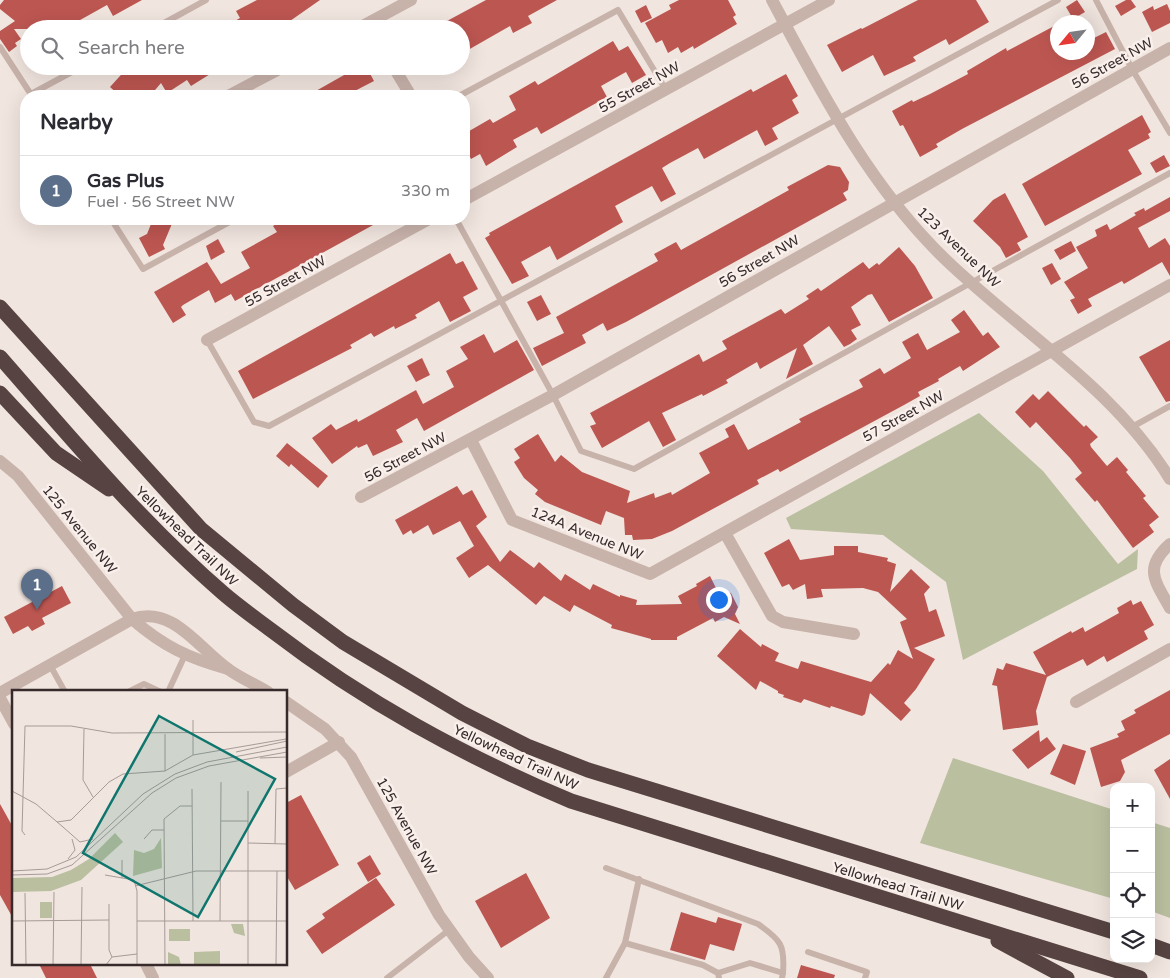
<!DOCTYPE html>
<html lang="en">
<head>
<meta charset="utf-8">
<style>
	:root { --surface:#fff; --page:#f7f7f7; --text:#2b2b33; --muted:#7c7c81; --line:#e1e1e2; --accent:#1a73e8 }
	body { margin:0; font-family:"Varela Round",sans-serif; background:var(--page); color:var(--text) }
	.controls { position:absolute; right:15px; bottom:15px; display:grid; overflow:hidden; border-radius:10px; box-shadow:0 5px 20px #0002 }
	.controls button { width:45px; height:45px; display:grid; place-items:center; padding:0; border:0; border-bottom:1px solid var(--line); background:var(--surface); color:var(--text); font:25px sans-serif }
	.compass { position:absolute; left:1050px; top:15px; width:45px; height:45px; border-radius:50%; background:var(--surface); box-shadow:0 5px 20px #0002; rotate:241deg }
	.you { position:absolute; left:718px; top:599px; width:18px; height:18px; margin:-12px; border:4px solid #fff; border-radius:50%; background:#1a73e8; box-shadow:0 0 0 8px #1a73e833 }
	.badge { display:grid; place-items:center; width:32px; height:32px; border-radius:50%; background:var(--accent); color:#fff; font-size:16px; font-weight:700 }
	.pin { position:absolute; translate:-50% -41px; filter:drop-shadow(0 1px 2px #0008) }
	.pin::after { content:''; position:absolute; top:26px; width:18px; height:15px; background:inherit; clip-path:polygon(0 0,100% 0,50% 100%) }
	.list { margin:0; padding:0; list-style:none }
	h2 { display:flex; justify-content:space-between; align-items:center; height:65px; margin:0; padding:0 20px; font-size:21px }
	h2 small { font-size:16px; font-weight:400; color:var(--muted) }
	.list li { display:grid; grid-template-columns:32px 1fr auto; gap:15px; align-items:center; box-sizing:border-box; height:70px; padding:0 20px; border-top:1px solid var(--line) }
	.list b { display:block; font-size:19px; white-space:nowrap }
	.list p { margin:0; font-size:16px; white-space:nowrap; color:var(--muted) }
	.list em { font-size:16px; font-style:normal; color:var(--muted) }
	.icon { flex:none; width:28px; height:28px; fill:none; stroke:currentColor; stroke-width:2; stroke-linecap:round; stroke-linejoin:round }
	.map { position:relative; flex:none; width:1170px; height:978px; overflow:hidden }
	.search { position:absolute; background:var(--surface); box-shadow:0 5px 20px #0002; left:20px; top:20px; width:450px; height:55px; display:flex; align-items:center; gap:12px; box-sizing:border-box; padding:0 18px; border-radius:28px; color:var(--muted); font-size:19px }
	.panel { position:absolute; background:var(--surface); box-shadow:0 5px 20px #0002; left:20px; top:90px; width:450px; height:135px; border-radius:20px }
	.map>svg:first-child { display:block }
</style>
</head>
<body>
<div class="map">
<svg width="1170" height="978" viewBox="0 0 1170 978">
	<rect width="100%" height="100%" fill="#f1e5df"/>
	<!-- green -->
	<g fill="#babfa0">
		<polygon points="979,413 1043,471 1118,564 1138,549 1137,569 963,660 946,582 883,535 791,529 786,518"/>
		<polygon points="953,758 1114,810 1114,899 920,843"/>
		<polygon points="1151,822 1170,828 1170,918 1151,911"/>
	</g>
	<!-- building -->
	<g fill="#bc5651">
		<polygon points="4,0 142,0 113,16 107,5 64,29 14,29 21,39 15,43 17,46 9,52 0,39 0,31 15,21 0,9 0,5"/>
		<polygon points="257,0 320,0 290,21 296,29 221,29 240,18 236,11"/>
		<polygon points="486,0 557,0 528,16 532,23 513,33 510,26 461,54 461,29 432,29"/>
		<polygon points="679,0 728,0 736,15 733,17 737,24 694,49 693,46 681,53 678,47 668,53 662,40 656,43 645,23 671,9 669,5"/>
		<polygon points="918,0 976,0 989,22 949,45 946,39 913,57 916,61 884,76 873,55 842,72 827,45 861,28 862,29"/>
		<polygon points="1077,0 1085,12 1073,19 1066,7"/>
		<polygon points="1126,0 1131,0 1136,7 1121,16 1115,6"/>
		<polygon points="1167,4 1170,11 1170,23 1152,32 1142,12 1153,6 1154,10"/>
		<polygon points="646,5 652,18 641,23 635,11"/>
		<polygon points="1058,24 1058,52 1088,52 1088,41 1106,32 1115,49 962,129 936,144 938,147 920,157 903,125 900,126 892,111 912,100 913,102 930,94 968,74 967,71 1006,48 1007,51"/>
		<polygon points="613,41 619,51 628,46 646,75 632,83 626,72 601,86 607,97 541,134 537,127 513,140 517,147 486,166 480,154 471,159 464,146 464,134 490,119 493,123 516,110 509,96 535,81 538,85"/>
		<polygon points="129,66 223,66 191,86 187,80 167,93 161,83 150,96 120,96 110,87"/>
		<polygon points="360,66 366,66 374,81 345,96 307,96"/>
		<polygon points="786,74 798,96 792,100 799,113 772,128 778,139 765,146 757,130 704,159 698,148 670,163 662,168 676,194 661,202 652,186 615,206 623,222 557,260 550,246 521,262 529,276 512,284 485,238 490,235 489,233 751,89 753,92"/>
		<polygon points="1142,115 1151,132 1148,134 1150,138 1128,150 1142,174 1045,226 1022,184"/>
		<polygon points="1164,155 1170,166 1156,173 1150,163"/>
		<polygon points="828,165 840,167 849,182 848,190 843,193 847,200 626,322 607,331 603,323 582,335 586,343 542,366 533,348 564,333 556,317 658,261 654,254 676,242 681,250 789,190 787,187"/>
		<polygon points="1005,193 1028,237 1017,243 1021,250 1006,258 1000,247 973,221 993,200"/>
		<polygon points="1170,197 1170,211 1138,228 1149,248 1165,238 1170,246 1170,276 1162,262 1124,284 1122,281 1088,299 1092,306 1078,314 1070,300 1075,298 1064,282 1088,268 1076,247 1097,236 1095,230 1107,224 1110,230 1136,215 1134,213 1144,208 1145,211"/>
		<polygon points="153,219 174,219 163,245 165,249 149,257 139,238 147,234"/>
		<polygon points="285,219 290,225 302,219 384,219 235,301 231,294 215,303 209,290 183,305 181,307 186,315 173,323 154,292 207,262 221,284 250,268 241,252 277,232 273,226"/>
		<polygon points="218,239 225,252 211,260 206,246"/>
		<polygon points="1071,241 1076,251 1060,260 1054,250"/>
		<polygon points="899,247 915,266 933,298 889,322 872,294 868,295 851,307 861,325 851,330 857,339 850,344 844,347 829,326 803,345 813,364 786,379 797,348 760,369 757,362 726,380 728,383 703,396 702,394 662,413 676,440 663,447 649,421 602,448 590,426 596,424 590,413 699,354 703,362 727,349 722,341 781,309 785,314 809,299 806,296 818,288 821,291 863,262 869,269 877,263 879,265"/>
		<polygon points="450,253 456,264 463,261 478,289 463,297 471,311 450,322 439,301 415,315 417,318 395,329 394,326 374,337 371,333 350,345 352,348 253,399 238,371"/>
		<polygon points="1052,263 1061,279 1051,285 1042,268"/>
		<polygon points="541,295 551,314 537,321 527,302"/>
		<polygon points="964,310 983,336 988,332 1000,347 963,371 960,366 938,379 939,381 918,392 920,396 904,405 780,472 778,469 757,480 759,484 672,531 652,539 633,540 632,535 625,535 624,518 606,511 601,525 545,502 535,494 538,490 524,478 514,462 520,458 514,449 538,434 555,462 561,455 582,472 630,491 627,503 654,493 655,498 671,492 672,495 710,473 699,453 729,437 725,429 734,424 748,450 750,449 801,422 799,419 863,387 859,380 880,368 884,374 911,358 902,342 918,333 927,350 960,332 951,320"/>
		<polygon points="484,334 494,353 517,340 534,370 424,431 417,418 396,430 403,442 373,456 367,444 358,448 357,446 332,464 312,438 331,424 336,430 357,419 358,422 416,390 423,404 454,387 446,371 468,359 460,347"/>
		<polygon points="1170,340 1170,401 1166,402 1139,357"/>
		<polygon points="422,358 430,375 416,382 407,366"/>
		<polygon points="1048,391 1084,427 1086,425 1098,437 1090,444 1091,447 1107,466 1117,457 1128,470 1126,472 1146,496 1143,498 1159,517 1149,525 1154,532 1133,548 1097,500 1095,502 1075,479 1082,473 1070,458 1036,422 1030,428 1015,412 1033,394 1039,400"/>
		<polygon points="287,443 328,476 318,488 291,464 289,467 276,456"/>
		<polygon points="457,486 463,495 472,490 487,517 476,526 500,562 510,550 534,568 539,562 561,581 565,574 590,590 593,584 620,597 620,595 637,600 636,605 682,604 678,596 697,586 696,584 710,576 716,588 731,593 738,607 735,614 740,624 724,617 715,622 713,618 677,637 677,640 651,640 651,639 611,628 612,625 574,605 570,612 544,596 536,605 488,565 469,578 456,558 474,546 460,521 433,535 428,525 413,534 411,530 403,535 395,520"/>
		<polygon points="789,539 800,560 834,555 834,546 858,546 858,552 888,558 887,561 896,564 890,592 911,569 930,587 924,594 929,612 936,609 945,636 914,648 935,659 916,689 904,703 911,710 901,721 870,693 865,714 862,716 831,706 830,708 804,699 801,703 783,697 784,695 778,693 778,691 760,681 756,690 717,656 740,629 761,647 762,644 779,653 775,661 798,669 801,661 871,682 888,663 890,665 898,650 913,659 900,622 907,619 878,592 863,588 821,589 823,597 807,599 805,584 793,590 789,584 782,587 764,553"/>
		<polygon points="62,586 71,603 42,618 45,624 32,631 28,626 13,634 4,617"/>
		<polygon points="1131,600 1133,605 1141,601 1154,625 1144,631 1148,639 1107,662 1104,656 1087,666 1083,659 1047,677 1036,711 1038,725 1003,730 997,686 992,685 997,668 1003,670 1006,663 1046,675 1033,652 1071,631 1072,633 1083,627 1085,632 1119,613 1117,608"/>
		<polygon points="1170,690 1170,734 1121,760 1125,772 1120,781 1101,787 1090,748 1119,737 1117,734 1125,730 1121,721 1136,713 1134,710"/>
		<polygon points="1039,730 1040,742 1047,737 1056,749 1028,769 1012,750"/>
		<polygon points="1063,744 1086,751 1075,785 1050,774"/>
		<polygon points="1170,759 1170,799 1154,770"/>
		<polygon points="301,795 339,865 295,890 286,875 286,803"/>
		<polygon points="0,804 14,829 14,920 0,895"/>
		<polygon points="370,855 381,874 368,882 357,863"/>
		<polygon points="526,873 550,918 501,948 475,901"/>
		<polygon points="376,878 395,905 322,954 306,931 325,918 322,914"/>
		<polygon points="681,912 716,923 718,917 742,924 734,951 710,944 705,960 670,950"/>
		<polygon points="39,964 90,964 97,978 46,978"/>
		<polygon points="801,965 835,975 834,978 797,978"/>
	</g>
	<g fill="none" stroke-linecap="round" stroke-linejoin="round">
		<!-- service -->
		<g stroke="#c8b3ab" stroke-width="6">
			<polyline points="1096,0 1132,69 1170,133"/>
			<polyline points="153,29 206,0"/>
			<polyline points="0,47 32,96"/>
			<polyline points="31,94 83,66"/>
			<polyline points="459,96 618,10 666,90"/>
			<polyline points="111,219 143,269 235,219"/>
			<polyline points="456,219 553,395 581,451 634,469 1170,173"/>
			<polyline points="207,340 254,422 269,426 1058,0"/>
			<polyline points="1132,427 1170,406"/>
			<polyline points="50,665 65,692"/>
			<polyline points="128,692 144,684 161,692"/>
			<polyline points="168,692 185,655"/>
			<path d="M 606,868 L 758,924 C 781,940 785,945 783,973"/>
			<polyline points="625,943 639,879"/>
			<polyline points="808,952 867,972 865,978"/>
			<polyline points="718,973 750,963 783,973 782,978"/>
			<polyline points="387,978 449,930"/>
			<polyline points="606,978 625,943 703,965 718,973 719,978"/>
		</g>
		<!-- minor -->
		<g stroke="#c8b3ab" stroke-width="12">
			<path d="M 772,0 C 821,92 870,187 946,260 C 1021,332 1115,389 1170,479"/>
			<polyline points="357,29 411,0"/>
			<polyline points="393,66 411,96"/>
			<polyline points="228,96 285,66"/>
			<polyline points="464,200 829,0"/>
			<polyline points="207,340 429,219"/>
			<polyline points="471,440 512,520 650,574 1170,285"/>
			<path d="M 0,461 L 18,476 L 132,619 C 163,646 188,658 228,669"/>
			<polyline points="361,497 553,395 1170,48"/>
			<polyline points="725,533 772,616 783,622 854,634"/>
			<path d="M 1170,544 C 1143,568 1155,581 1170,608"/>
			<path d="M 0,693 L 132,619 C 173,605 198,648 228,669 C 240,678 255,684 268,692"/>
			<polyline points="0,698 14,724"/>
			<polyline points="286,702 325,729 351,757 439,915 469,957 488,978"/>
			<polyline points="1076,702 1170,649"/>
			<polyline points="286,772 339,742"/>
			<polyline points="146,964 153,978"/>
		</g>
		<!-- motorway -->
		<g stroke="#574442" stroke-width="15">
			<polyline points="0,307 201,529 293,605 343,642 462,713 527,746 588,770 1114,932"/>
			<path d="M 0,357 C 71,438 141,522 223,593 C 238,606 255,618 271,630 C 365,702 462,755 571,801 L 1140,978"/>
			<polyline points="0,393 56,453 109,489"/>
			<polyline points="998,941 1067,978"/>
			<polyline points="1151,945 1170,952"/>
		</g>
	</g>
	<g text-anchor="middle" stroke-width="5" stroke-linejoin="round" paint-order="stroke">
		<!-- street labels -->
		<g font-size="14" fill="#362b2a" stroke="#f9efeb">
			<text transform="translate(1112 63) rotate(-29)" y="5">56 Street NW</text>
			<text transform="translate(639 87) rotate(-29)" y="5">55 Street NW</text>
			<text transform="translate(959 247) rotate(44)" y="5">123 Avenue NW</text>
			<text transform="translate(759 261) rotate(-30)" y="5">56 Street NW</text>
			<text transform="translate(285 281) rotate(-29)" y="5">55 Street NW</text>
			<text transform="translate(903 416) rotate(-29)" y="5">57 Street NW</text>
			<text transform="translate(405 457) rotate(-28)" y="5">56 Street NW</text>
			<text transform="translate(80 529) rotate(51)" y="5">125 Avenue NW</text>
			<text transform="translate(587 533) rotate(22)" y="5">124A Avenue NW</text>
			<text transform="translate(187 536) rotate(44)" y="5">Yellowhead Trail NW</text>
			<text transform="translate(516 757) rotate(25)" y="5">Yellowhead Trail NW</text>
			<text transform="translate(407 826) rotate(61)" y="5">125 Avenue NW</text>
			<text transform="translate(898 886) rotate(17)" y="5">Yellowhead Trail NW</text>
		</g>
	</g>
	<!-- overview -->
	<g transform="translate(12 690)">
		<rect width="275" height="275" fill="#f1e5df"/>
		<path d="M 103,143 L 111,152 L 69,190 L 39,201 L 0,202 L 0,188 L 40,187 L 59,180 L 77,169 ZM 149,148 L 150,178 L 121,186 L 122,160 L 132,163 L 142,159 ZM 28,212 L 40,212 L 40,228 L 28,228 ZM 219,234 L 231,234 L 233,246 L 222,243 ZM 157,239 L 178,239 L 178,251 L 157,251 ZM 208,261 L 208,275 L 182,275 L 182,262 ZM 156,262 L 167,267 L 169,275 L 156,275 Z" fill="#babfa0"/>
		<path fill="none" stroke="#a69b97" stroke-width="1" d="M 181,30 L 181,65M 72,39 L 71,90 L 81,107M 153,44 L 153,81M 224,62 L 275,51M 248,68 L 275,67M 180,99 L 181,231M 0,101 L 24,114 L 51,137M 209,131 L 236,131M 45,132 L 59,130 L 97,92 L 111,84 L 153,81 L 181,65 L 274,49M 51,137 L 68,152 L 81,149M 13,145 L 10,141 L 13,36 L 59,36 L 100,43 L 275,42M 132,149 L 140,140 L 152,140M 236,153 L 275,154M 263,154 L 264,99 L 275,98M 56,169 L 63,160 L 60,149M 110,170 L 110,188M 0,181 L 35,179 L 64,167 L 131,104 L 163,84 L 195,72 L 275,57M 0,185 L 35,184 L 60,175 L 140,103 L 164,88 L 197,76 L 275,62M 93,185 L 122,190 L 125,201 L 125,275M 123,196 L 184,181 L 275,181M 13,203 L 14,275M 0,231 L 97,230M 125,231 L 275,231M 208,231 L 209,92M 100,267 L 125,264M 41,275 L 42,202M 69,275 L 70,197M 94,275 L 100,267 L 97,260 L 97,214M 153,275 L 152,129 L 168,116 L 180,116M 236,275 L 236,101M 264,275 L 265,181"/>
		<path fill="#0f766e" fill-opacity="0.15" stroke="#0f766e" stroke-width="2.5" d="M 147,26 L 263,89 L 186,227 L 71,163 Z"/>
		<rect width="275" height="275" fill="none" stroke="#362b2a" stroke-width="2.5"/>
	</g>
</svg>
<div class="controls">
<button>+</button>
<button>−</button>
<button><svg class="icon" aria-label="locate" viewBox="0 0 24 24"><circle cx="12" cy="12" r="6"/><path d="M12 2v4M12 18v4M2 12h4M18 12h4"/></svg></button>
<button><svg class="icon" aria-label="layers" viewBox="0 0 24 24"><path d="M12 4l9 5-9 5-9-5zM3 14l9 5 9-5"/></svg></button>
</div>
<svg class="compass" viewBox="-18 -18 36 36"><path d="M0-13l5 13h-10z" fill="#e53935"/><path d="M0 13l5-13h-10z" fill="#7c7c81"/></svg>
<div class="you"></div>
<div class="pin badge" style="left:37px;top:610px;background:#5c6f8a">1</div>
<div class="search"><svg class="icon" aria-label="search" viewBox="0 0 24 24"><circle cx="10" cy="10" r="6"/><path d="M15 15l6 6"/></svg>Search here</div>
<section class="panel">
<h2>Nearby<small></small></h2>
<ul class="list">
<li><span class="badge" style="background:#5c6f8a">1</span><div><b>Gas Plus</b><p>Fuel · 56 Street NW</p></div><em>330 m</em></li>
</ul>
</section>
</div>
</body>
</html>
